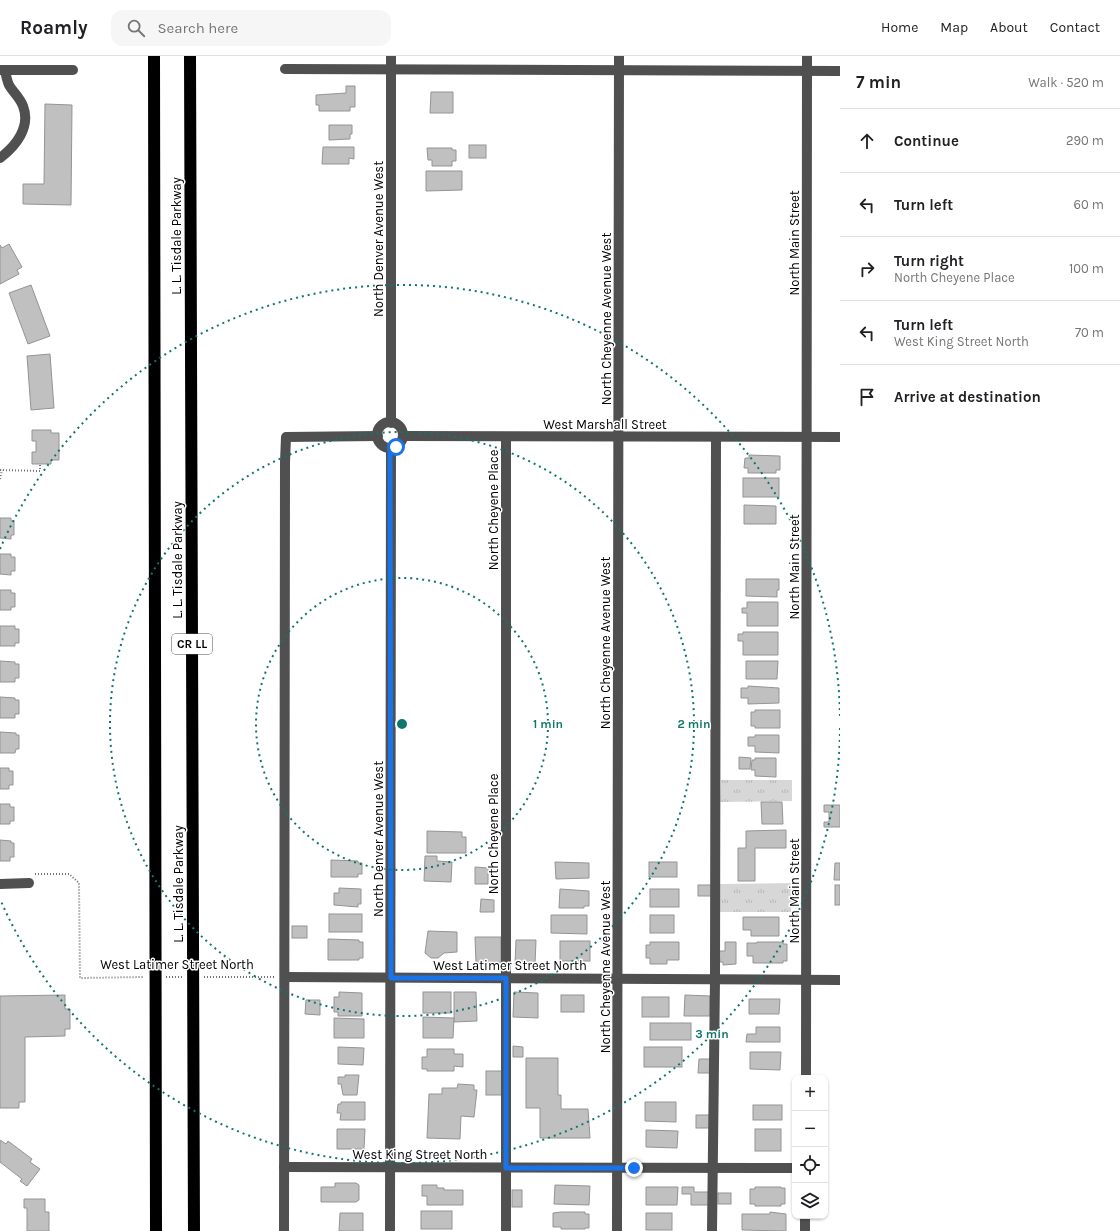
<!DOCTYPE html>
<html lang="en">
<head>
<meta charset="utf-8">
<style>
	:root { --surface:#fff; --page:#f6f6f6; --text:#202124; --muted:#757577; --line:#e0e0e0 }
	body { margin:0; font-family:Karla,sans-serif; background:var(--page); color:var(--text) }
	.controls { position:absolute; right:12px; bottom:12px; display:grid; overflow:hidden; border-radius:8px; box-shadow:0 1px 3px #0004 }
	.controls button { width:36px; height:36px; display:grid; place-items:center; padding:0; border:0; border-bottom:1px solid var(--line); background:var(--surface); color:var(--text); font:20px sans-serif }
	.stop { position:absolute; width:12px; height:12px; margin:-9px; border:3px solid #1a73e8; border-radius:50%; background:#fff }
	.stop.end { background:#1a73e8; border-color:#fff; box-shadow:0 1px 4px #0008 }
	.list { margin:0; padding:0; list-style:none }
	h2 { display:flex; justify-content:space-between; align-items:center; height:52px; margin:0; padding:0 16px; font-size:17px }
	h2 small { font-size:13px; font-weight:400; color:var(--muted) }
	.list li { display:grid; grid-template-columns:26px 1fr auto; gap:12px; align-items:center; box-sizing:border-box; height:64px; padding:0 16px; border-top:1px solid var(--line) }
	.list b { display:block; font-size:15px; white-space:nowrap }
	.list p { margin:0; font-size:13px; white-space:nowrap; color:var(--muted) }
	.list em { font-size:13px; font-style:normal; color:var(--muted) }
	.icon { flex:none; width:22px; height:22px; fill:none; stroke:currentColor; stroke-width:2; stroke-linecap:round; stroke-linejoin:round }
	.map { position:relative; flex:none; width:840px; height:1175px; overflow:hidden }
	header { display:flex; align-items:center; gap:24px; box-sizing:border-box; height:56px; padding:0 20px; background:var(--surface); border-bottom:1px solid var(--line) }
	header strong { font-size:19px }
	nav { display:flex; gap:22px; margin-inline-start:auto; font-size:14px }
	.search { width:280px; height:36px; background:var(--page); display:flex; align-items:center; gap:10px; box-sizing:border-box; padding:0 14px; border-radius:12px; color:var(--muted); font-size:15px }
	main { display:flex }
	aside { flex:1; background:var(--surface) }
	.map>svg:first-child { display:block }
</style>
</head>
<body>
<header>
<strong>Roamly</strong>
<div class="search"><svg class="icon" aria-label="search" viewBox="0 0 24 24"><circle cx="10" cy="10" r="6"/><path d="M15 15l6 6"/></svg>Search here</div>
<nav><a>Home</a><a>Map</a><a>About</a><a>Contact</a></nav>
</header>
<main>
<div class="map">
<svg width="840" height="1175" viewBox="0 0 840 1175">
	<defs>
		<pattern id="grass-tufts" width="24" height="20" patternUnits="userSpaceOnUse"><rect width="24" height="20" fill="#d7d7d7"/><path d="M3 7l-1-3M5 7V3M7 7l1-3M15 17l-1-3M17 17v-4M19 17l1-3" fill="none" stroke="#b7b7b7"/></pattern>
	</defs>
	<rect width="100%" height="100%" fill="#fff"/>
	<!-- grass -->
	<g fill="url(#grass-tufts)">
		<polygon points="721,724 792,724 792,745 720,746"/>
		<polygon points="792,827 791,856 718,856 720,828"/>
	</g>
	<!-- building -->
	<g fill="#c0c0c0" stroke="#949494">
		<polygon points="346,30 355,30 355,51 350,51 350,55 319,55 319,49 316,49 316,39 346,37"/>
		<polygon points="431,36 453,36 453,57 430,57"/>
		<polygon points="45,48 72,49 71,149 23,148 23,128 44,128"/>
		<polygon points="329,69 352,69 352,78 350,78 350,83 329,84"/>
		<rect x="469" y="89" width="17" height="13"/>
		<polygon points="323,91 354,91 354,103 349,102 349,108 322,108"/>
		<polygon points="427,92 452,92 452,94 456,94 456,105 452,105 452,110 432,110 432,104 428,104"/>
		<polygon points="426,115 462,115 462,134 426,135"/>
		<polygon points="9,188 22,211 17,214 19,218 0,228 0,189 2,192"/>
		<polygon points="31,229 50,280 28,288 9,237"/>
		<polygon points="50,298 54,352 31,354 27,300"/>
		<polygon points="32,374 51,374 51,377 59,377 59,404 51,404 51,408 32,408 32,396 36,396 36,385 32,385"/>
		<polygon points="749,399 780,400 780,414 776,414 776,417 748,417 748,412 744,412 745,402 749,402"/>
		<rect x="743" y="422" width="36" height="19"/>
		<polygon points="744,449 776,450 776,468 744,468"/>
		<polygon points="0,462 11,462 11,465 14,465 14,479 11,479 11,483 0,482"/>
		<polygon points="0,498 11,498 11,501 15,501 15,515 11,515 11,519 0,518"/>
		<polygon points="746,523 779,523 779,534 777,534 777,541 746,540"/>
		<polygon points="0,534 11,534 11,537 15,537 15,551 11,551 11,554 0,554"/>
		<polygon points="747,546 778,546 778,570 747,570 747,557 742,557 742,552 747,552"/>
		<polygon points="0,570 15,570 15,573 19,573 19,587 15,587 15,590 0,590"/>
		<polygon points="743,576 778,576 778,599 743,599 743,585 738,585 738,578 743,578"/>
		<polygon points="0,605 15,606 15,608 19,608 19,622 15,622 15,626 0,626"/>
		<polygon points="746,605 778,605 777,623 746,623"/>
		<polygon points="748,630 779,632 779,647 748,648 748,642 741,642 741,632 748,632"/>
		<polygon points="0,641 15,642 15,644 19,644 19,658 15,658 15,662 0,662"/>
		<polygon points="755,654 780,654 780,672 755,672 755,670 751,670 751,656 755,656"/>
		<polygon points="0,676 16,677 16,679 19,679 19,693 16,693 15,697 0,697"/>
		<polygon points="755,679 779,679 779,697 755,696 755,690 748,690 748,681 755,681"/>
		<polygon points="739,701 751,702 750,713 739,713"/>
		<polygon points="755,702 776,702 776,721 755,720 755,714 751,714 752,704 755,704"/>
		<polygon points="0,712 9,712 9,715 13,715 13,729 9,729 9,733 0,733"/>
		<polygon points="761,746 782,746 783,768 762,768"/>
		<polygon points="0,748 10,748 10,751 14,751 14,765 10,765 10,768 0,768"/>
		<polygon points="824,749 840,749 840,771 824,771 824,766 829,766 829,756 824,756"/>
		<polygon points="786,774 786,792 755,792 755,825 738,825 738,792 746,792 746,775"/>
		<polygon points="427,775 462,776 462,781 466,781 466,797 427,797"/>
		<polygon points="0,784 11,785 11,787 14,787 14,801 10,801 10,805 0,805"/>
		<polygon points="425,800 437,800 437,805 452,806 451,826 424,825"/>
		<polygon points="331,804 358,805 358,807 362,807 362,818 358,818 358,821 331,821"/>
		<polygon points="555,806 589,807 589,822 556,823"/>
		<rect x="649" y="806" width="28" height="15"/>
		<polygon points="835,807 840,807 840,824 834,824"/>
		<polygon points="475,811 488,812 488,828 475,828"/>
		<rect x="698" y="829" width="14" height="11"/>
		<rect x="835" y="829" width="5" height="20"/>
		<polygon points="339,832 361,833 361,848 358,848 358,851 334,849 334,837 339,837"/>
		<polygon points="560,833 589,835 589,850 584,850 584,852 559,852"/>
		<rect x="650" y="833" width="29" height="18"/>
		<polygon points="481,843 494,844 494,856 480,856"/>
		<rect x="329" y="858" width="33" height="18"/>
		<polygon points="551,859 587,859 587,878 551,877"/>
		<rect x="650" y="859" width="24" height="18"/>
		<polygon points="743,861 779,861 779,880 751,880 751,874 743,874"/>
		<rect x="292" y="870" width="15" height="12"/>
		<polygon points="428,875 457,876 457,896 444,897 438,902 431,902 425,897"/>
		<polygon points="475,881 501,881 501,907 476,907"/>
		<polygon points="328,883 359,884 359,886 363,886 363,902 359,902 359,904 328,904"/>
		<polygon points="516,884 536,884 535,909 515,908"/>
		<rect x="560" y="885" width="30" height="20"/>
		<polygon points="650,886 679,886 679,904 667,904 667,908 650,908 650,902 646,902 646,889 650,889"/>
		<polygon points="725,886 736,886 736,908 723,909 723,906 720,906 719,895 725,895"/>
		<polygon points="757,886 783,886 783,888 787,888 787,905 783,905 783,907 753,907 753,900 747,900 747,887 757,887"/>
		<polygon points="339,936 362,937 362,960 338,960 338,956 334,956 334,941 339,941"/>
		<rect x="423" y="936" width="28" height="21"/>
		<polygon points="454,936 476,936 477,965 454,966"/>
		<polygon points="514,936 538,937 538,962 513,961"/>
		<polygon points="65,939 65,953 70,953 70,973 65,973 65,980 25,981 25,1046 19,1046 19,1052 0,1052 0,940"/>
		<rect x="561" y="939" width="23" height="17"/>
		<polygon points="685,939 710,940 710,960 684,960"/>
		<rect x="642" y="941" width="27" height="20"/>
		<polygon points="749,943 780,943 779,958 749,958"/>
		<polygon points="306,944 320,944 320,959 305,958"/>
		<polygon points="423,961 454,962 453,982 423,982"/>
		<polygon points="334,962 364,963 364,982 334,982"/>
		<rect x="650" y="967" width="41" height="17"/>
		<polygon points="756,971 780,971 780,986 746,986 747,978 756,978"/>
		<polygon points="513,990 523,991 523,1001 513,1001"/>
		<polygon points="338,991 364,992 363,1009 338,1008"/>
		<rect x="644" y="991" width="38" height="20"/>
		<polygon points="427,993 454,993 454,998 463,998 463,1011 454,1010 454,1015 427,1015 427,1013 422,1013 422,1001 427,1001"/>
		<polygon points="750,996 781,996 780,1014 750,1013"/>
		<polygon points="526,1002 558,1002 558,1039 561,1039 561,1053 588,1053 590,1082 540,1082 540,1052 526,1052"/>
		<polygon points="699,1003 711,1003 711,1017 698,1017"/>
		<rect x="486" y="1015" width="18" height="24"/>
		<polygon points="345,1019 359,1019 357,1039 343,1039 341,1028 338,1028 338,1021 345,1021"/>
		<polygon points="458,1028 474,1029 474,1034 477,1034 474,1061 461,1060 460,1083 427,1082 429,1038 442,1038 442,1032 457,1032"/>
		<polygon points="341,1046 365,1046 365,1064 340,1064 341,1057 337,1057 338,1048 341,1048"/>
		<polygon points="645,1046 676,1046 676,1066 645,1065"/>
		<rect x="753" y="1049" width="29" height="15"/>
		<rect x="696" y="1059" width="14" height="13"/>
		<polygon points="337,1073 365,1073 364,1093 337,1093"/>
		<rect x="755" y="1073" width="26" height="22"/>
		<polygon points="646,1074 678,1075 677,1092 646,1091"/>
		<polygon points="0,1084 6,1088 8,1085 32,1103 30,1106 40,1113 27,1130 20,1125 22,1123 0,1106"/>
		<polygon points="335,1127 356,1127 359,1129 359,1144 356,1146 321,1146 321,1131 335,1131"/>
		<polygon points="422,1129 437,1129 437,1132 444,1132 444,1134 463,1134 463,1149 427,1149 427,1140 422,1140"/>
		<polygon points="555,1129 590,1130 589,1149 554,1148"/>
		<polygon points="646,1131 678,1131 677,1149 646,1149"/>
		<polygon points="682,1131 694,1131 694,1136 710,1136 710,1149 691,1149 691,1138 682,1138"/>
		<polygon points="755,1131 781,1131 781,1132 785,1132 785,1148 781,1148 781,1150 755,1150 755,1148 750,1148 750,1133 755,1133"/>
		<rect x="512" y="1134" width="10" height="17"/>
		<rect x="718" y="1137" width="13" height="11"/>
		<polygon points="24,1143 45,1143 45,1156 49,1156 49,1175 27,1175 27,1152 24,1152"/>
		<rect x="421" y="1155" width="31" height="18"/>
		<polygon points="561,1156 585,1156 585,1158 589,1158 589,1172 585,1172 585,1173 561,1173 561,1171 553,1171 553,1157"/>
		<polygon points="770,1156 786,1158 786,1175 742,1174 742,1158 770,1158"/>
		<polygon points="340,1157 363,1157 363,1175 339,1175"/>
		<rect x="646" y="1157" width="26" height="17"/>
	</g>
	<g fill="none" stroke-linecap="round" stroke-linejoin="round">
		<!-- path -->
		<g stroke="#727272" stroke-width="2" stroke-dasharray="1 2" stroke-linecap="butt">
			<polyline points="0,414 40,415 40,408"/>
			<polyline points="0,423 2,414"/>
			<polyline points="35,818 69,818 79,827 80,922 144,921"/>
			<polyline points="166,921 182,921"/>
			<polyline points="204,921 274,921"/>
		</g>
		<!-- minor -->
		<g stroke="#505050" stroke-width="10">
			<polyline points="285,13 840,15"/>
			<polyline points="0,14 73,14"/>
			<path d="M 0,102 C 16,90 31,71 23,50 C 20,42 13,36 9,29 C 7,25 6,19 5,14"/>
			<circle cx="390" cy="379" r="13"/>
			<polyline points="391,367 391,0"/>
			<polyline points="403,380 840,381"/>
			<polyline points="506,381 506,1175"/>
			<polyline points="0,828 29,827"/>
			<polyline points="285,921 840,924"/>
			<polyline points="806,1022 807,0"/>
			<polyline points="284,1111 795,1112"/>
			<polyline points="284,1175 285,406 286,381 378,380"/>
			<polyline points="390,1175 391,392"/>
			<polyline points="617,1175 619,0"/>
			<polyline points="712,1175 715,923 716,381"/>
			<polyline points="805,1175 805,1160"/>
		</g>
		<!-- highway -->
		<g stroke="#000" stroke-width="12">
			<polyline points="154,0 156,1175"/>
			<polyline points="190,0 194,1175"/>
		</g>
	</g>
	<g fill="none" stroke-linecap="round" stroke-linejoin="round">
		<!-- route -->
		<polyline stroke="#1a73e8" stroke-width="5" points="396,391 390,392 391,922 506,922 506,1112 634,1112"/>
	</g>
	<!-- distance rings -->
	<g fill="none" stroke="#0f766e" stroke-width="2" stroke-dasharray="2 4">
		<circle cx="402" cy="668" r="146"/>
		<circle cx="402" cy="668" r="292"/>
		<path d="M840 672A438 438 0 0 1 0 843M0 493A438 438 0 0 1 840 664"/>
	</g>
	<g text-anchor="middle" stroke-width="3" stroke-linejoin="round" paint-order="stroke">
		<!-- shield labels -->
		<rect fill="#fff" stroke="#4c4c4c" stroke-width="1" x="172" y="578" width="40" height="20" rx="3"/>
		<g font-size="12" font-weight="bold" fill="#000">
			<text x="192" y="592">CR LL</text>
		</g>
		<!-- street labels -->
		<g font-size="13" fill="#000" stroke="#fff">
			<text transform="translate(176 180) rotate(-90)" y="5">L. L. Tisdale Parkway</text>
			<text transform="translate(378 183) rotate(-90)" y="5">North Denver Avenue West</text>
			<text transform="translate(794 187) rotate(-90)" y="5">North Main Street</text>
			<text transform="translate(606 263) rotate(-90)" y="5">North Cheyenne Avenue West</text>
			<text x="605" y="373">West Marshall Street</text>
			<text transform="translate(493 454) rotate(-90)" y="5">North Cheyene Place</text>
			<text transform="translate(177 504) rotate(-90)" y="5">L. L. Tisdale Parkway</text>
			<text transform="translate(794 511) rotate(-90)" y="5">North Main Street</text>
			<text transform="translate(605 587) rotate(-90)" y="5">North Cheyenne Avenue West</text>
			<text transform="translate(493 778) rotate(-90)" y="5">North Cheyene Place</text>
			<text transform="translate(378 783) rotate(-90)" y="5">North Denver Avenue West</text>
			<text transform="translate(178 828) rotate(-90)" y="5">L. L. Tisdale Parkway</text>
			<text transform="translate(794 835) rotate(-90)" y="5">North Main Street</text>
			<text x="177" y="913">West Latimer Street North</text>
			<text x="510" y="914">West Latimer Street North</text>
			<text transform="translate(605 911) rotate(-90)" y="5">North Cheyenne Avenue West</text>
			<text x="420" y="1103">West King Street North</text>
		</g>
	</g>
	<circle cx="402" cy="668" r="6" fill="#0f766e" stroke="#fff" stroke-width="2"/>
	<g font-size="12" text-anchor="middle" font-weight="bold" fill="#0f766e" stroke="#fff" stroke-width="3" stroke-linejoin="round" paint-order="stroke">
		<text x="548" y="672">1 min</text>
		<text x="694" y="672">2 min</text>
		<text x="712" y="982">3 min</text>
	</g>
</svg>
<div class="controls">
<button>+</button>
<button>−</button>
<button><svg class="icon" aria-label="locate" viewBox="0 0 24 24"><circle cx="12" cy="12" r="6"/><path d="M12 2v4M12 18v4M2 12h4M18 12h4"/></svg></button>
<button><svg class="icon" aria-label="layers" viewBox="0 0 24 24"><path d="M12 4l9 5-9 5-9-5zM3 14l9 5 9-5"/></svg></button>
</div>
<div class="stop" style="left:396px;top:391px"></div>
<div class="stop end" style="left:634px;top:1112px"></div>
</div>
<aside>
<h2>7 min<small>Walk · 520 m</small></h2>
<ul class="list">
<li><svg class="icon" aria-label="ahead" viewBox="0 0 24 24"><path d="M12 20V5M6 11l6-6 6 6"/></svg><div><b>Continue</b></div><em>290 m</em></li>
<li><svg class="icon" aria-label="left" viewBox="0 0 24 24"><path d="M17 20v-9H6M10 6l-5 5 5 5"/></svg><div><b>Turn left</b></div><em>60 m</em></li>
<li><svg class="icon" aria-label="right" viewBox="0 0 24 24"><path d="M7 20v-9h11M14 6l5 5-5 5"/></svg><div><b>Turn right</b><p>North Cheyene Place</p></div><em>100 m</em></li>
<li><svg class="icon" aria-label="left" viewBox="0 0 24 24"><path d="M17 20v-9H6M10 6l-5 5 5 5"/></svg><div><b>Turn left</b><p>West King Street North</p></div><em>70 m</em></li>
<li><svg class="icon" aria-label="arrive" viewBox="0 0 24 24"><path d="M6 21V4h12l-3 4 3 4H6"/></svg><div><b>Arrive at destination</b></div></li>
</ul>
</aside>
</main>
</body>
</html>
